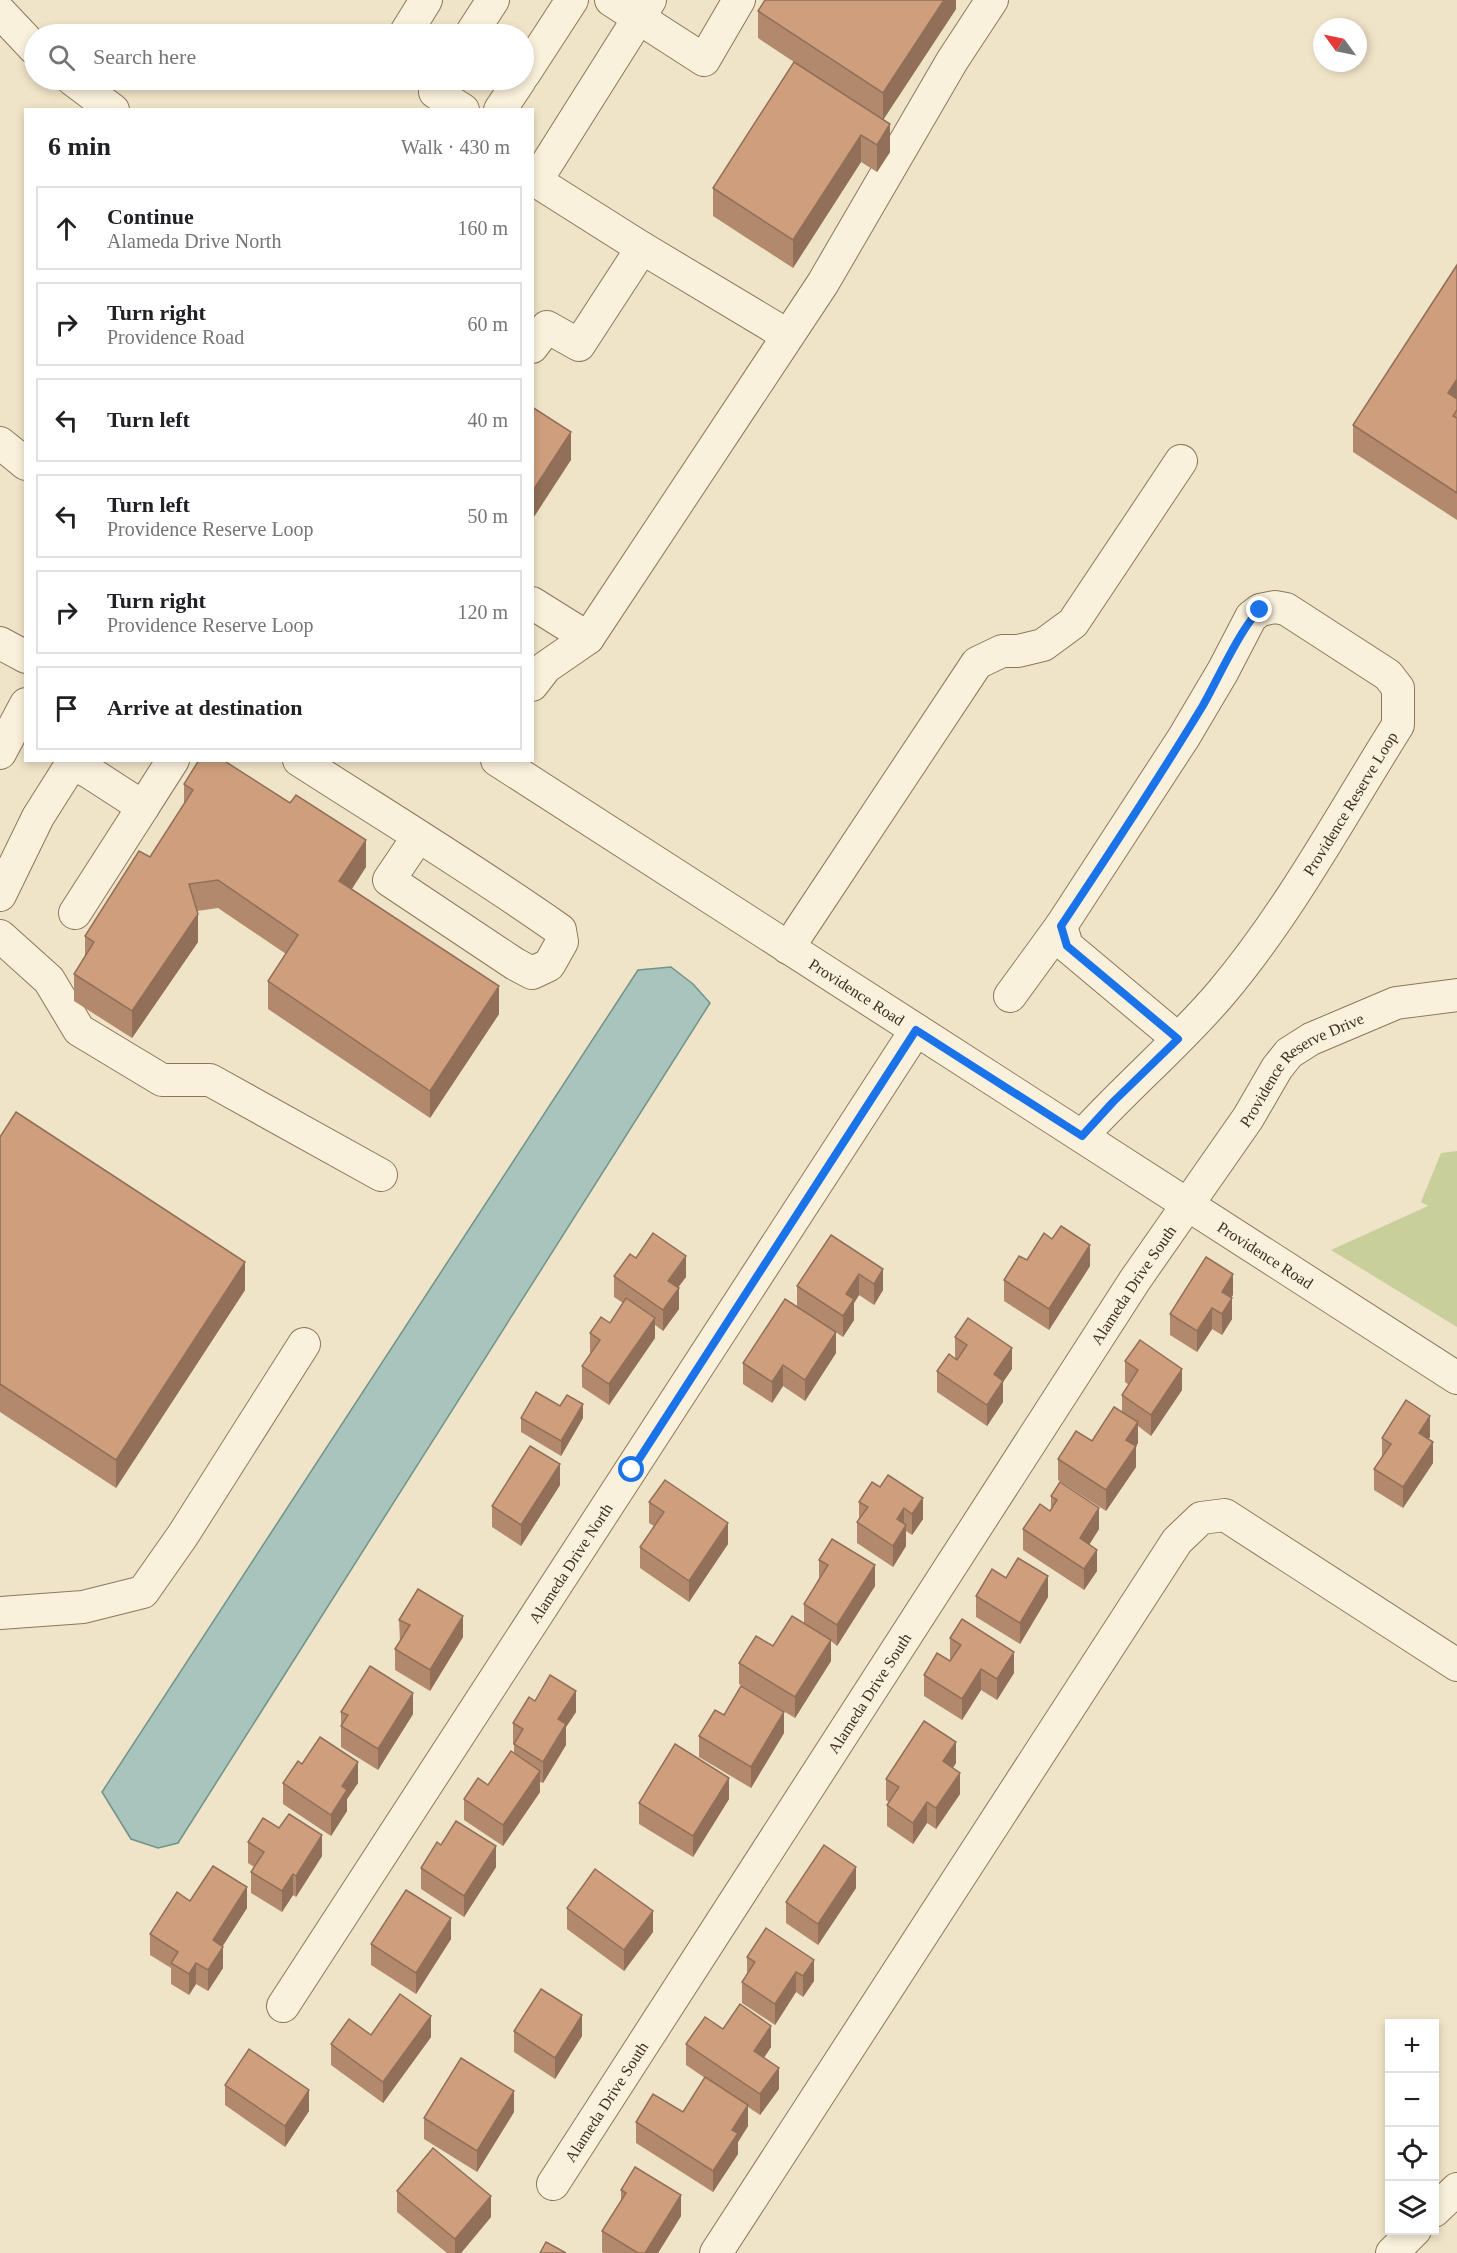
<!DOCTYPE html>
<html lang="en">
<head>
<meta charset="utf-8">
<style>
	:root { --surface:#fff; --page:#f6f6f6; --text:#202124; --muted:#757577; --line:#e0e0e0 }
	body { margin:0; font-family:"Times New Roman",serif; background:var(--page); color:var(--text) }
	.controls { position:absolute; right:18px; bottom:18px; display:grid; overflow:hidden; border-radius:0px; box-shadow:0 3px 9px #0003 }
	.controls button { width:54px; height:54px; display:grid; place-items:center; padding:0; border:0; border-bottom:2px solid var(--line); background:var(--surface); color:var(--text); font:30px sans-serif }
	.compass { position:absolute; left:1313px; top:18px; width:54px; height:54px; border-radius:50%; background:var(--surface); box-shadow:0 3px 9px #0003; rotate:303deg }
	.stop { position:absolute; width:18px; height:18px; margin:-14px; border:4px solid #1a73e8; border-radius:50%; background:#fff }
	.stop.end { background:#1a73e8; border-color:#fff; box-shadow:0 2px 6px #0008 }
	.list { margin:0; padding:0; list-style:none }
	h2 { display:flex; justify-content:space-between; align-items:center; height:78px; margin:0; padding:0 24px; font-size:26px }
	h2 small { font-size:20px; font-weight:400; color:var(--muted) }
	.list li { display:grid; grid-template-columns:39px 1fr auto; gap:18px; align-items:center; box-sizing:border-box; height:84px; margin:0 12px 12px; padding:0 12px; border:2px solid var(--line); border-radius:0px }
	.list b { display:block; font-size:22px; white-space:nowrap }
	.list p { margin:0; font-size:20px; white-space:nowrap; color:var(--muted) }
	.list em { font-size:20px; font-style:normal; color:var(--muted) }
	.icon { flex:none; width:33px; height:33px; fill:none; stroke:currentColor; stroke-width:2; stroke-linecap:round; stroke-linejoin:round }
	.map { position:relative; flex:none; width:1457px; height:2253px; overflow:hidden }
	.search { position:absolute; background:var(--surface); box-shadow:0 3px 9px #0003; left:24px; top:24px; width:510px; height:66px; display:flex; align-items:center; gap:15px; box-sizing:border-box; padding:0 21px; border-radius:33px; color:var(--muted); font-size:22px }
	.panel { position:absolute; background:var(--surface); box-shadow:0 3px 9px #0003; left:24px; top:108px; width:510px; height:654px; border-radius:0px }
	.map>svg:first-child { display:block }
</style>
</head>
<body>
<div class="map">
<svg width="1457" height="2253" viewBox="0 0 1457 2253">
	<rect width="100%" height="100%" fill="#f0e4c8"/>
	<!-- green -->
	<polygon fill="#c9cf9b" points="1457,1151 1457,1327 1331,1250 1428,1206 1421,1202 1441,1153"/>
	<!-- water -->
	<polygon fill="#a9c4bc" stroke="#6f938a" stroke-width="1.5" points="671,967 693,984 710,1003 178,1843 158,1848 131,1839 102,1792 638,970"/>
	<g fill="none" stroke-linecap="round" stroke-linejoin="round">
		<defs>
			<g id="minor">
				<polyline points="611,0 704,60 739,0"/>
				<polyline points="0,12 34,48"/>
				<polyline points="405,34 426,0"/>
				<polyline points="471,34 493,0"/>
				<polyline points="524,74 572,0"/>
				<polyline points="73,80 113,110"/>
				<polyline points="443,80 435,92 463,110"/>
				<polyline points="500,110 520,80"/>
				<polyline points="642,248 787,335"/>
				<polyline points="532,347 547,327 579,345 642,248 536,181 650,0"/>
				<polyline points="0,443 26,464"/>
				<polyline points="532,603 588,638"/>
				<polyline points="0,643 26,657"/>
				<polyline points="532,685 546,667 588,638 823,283 952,61 992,0"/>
				<polyline points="0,753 26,704"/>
				<path d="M 299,760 C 386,816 475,870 560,930 L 562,942 L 549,965 L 532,973 L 515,964 L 389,880 L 418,837"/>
				<path id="s1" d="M 497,760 L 1457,1378"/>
				<polyline points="71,764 89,772 143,807 173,760"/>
				<polyline points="0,895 38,817 74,760"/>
				<polyline points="75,913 143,807"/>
				<polyline points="0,936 49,980 79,1030 162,1080 210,1080 381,1175"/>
				<polyline points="788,948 977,663 1002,651 1018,651 1043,645 1073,623 1181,461"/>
				<polyline points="1010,996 1061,926"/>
				<path id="s2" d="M 1082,1136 C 1127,1086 1179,1043 1222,992 C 1290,911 1342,814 1398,725 L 1398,688 L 1388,675 L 1286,609 L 1275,607 L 1260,610 L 1251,617 L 1223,671 L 1184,737 L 1061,926 L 1067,946 L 1178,1039"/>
				<polyline points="0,1613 83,1607 143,1592 183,1535 304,1344"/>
				<path id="s3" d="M 283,2006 L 916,1030"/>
				<path id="s4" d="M 553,2184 L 1135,1280 L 1248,1118 L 1277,1068 L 1289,1053 L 1311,1039 L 1396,1003 L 1457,995"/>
				<polyline points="1434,2211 1457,2189"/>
				<polyline points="716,2253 1177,1541 1201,1518 1225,1515 1457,1665"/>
				<polyline points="1392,2253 1415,2230"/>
			</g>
		</defs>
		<!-- minor casing -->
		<use href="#minor" stroke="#8d765c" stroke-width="34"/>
		<!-- minor -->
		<use href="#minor" stroke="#faf1dc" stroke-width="32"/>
	</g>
	<!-- wall -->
	<g fill="#b2896c">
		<polygon points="956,0 956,9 883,120 890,152 877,172 861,162 793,268 713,216 713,188 794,62 758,38 758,11"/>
		<polygon points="1457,265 1457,520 1353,452 1353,425"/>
		<polygon points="184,784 366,867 352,889 499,1014 430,1118 268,1009 268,981 286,954 218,908 197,911 198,942 132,1038 74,1001 74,974 85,956 85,936 150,857 184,804"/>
		<polygon points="0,1137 245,1290 116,1488 0,1412"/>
		<polygon points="831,1235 883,1290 874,1305 859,1295 854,1303 854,1320 843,1337 797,1307 797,1286"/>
		<polygon points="636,1258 686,1277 678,1287 679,1309 663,1331 655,1325 655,1338 609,1405 582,1387 582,1366 590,1354 590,1333 610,1323 623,1303 614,1297 614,1276"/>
		<polygon points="1027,1260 1090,1266 1049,1330 1004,1301 1004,1280"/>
		<polygon points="1233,1295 1231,1297 1232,1319 1222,1335 1212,1329 1197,1352 1170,1335 1170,1314"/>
		<polygon points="955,1337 1012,1369 1003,1382 1003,1402 987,1426 937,1392 937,1371 955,1358"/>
		<polygon points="836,1353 805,1401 783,1386 772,1403 743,1384 743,1363"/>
		<polygon points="1125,1361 1182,1390 1151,1436 1138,1426 1138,1443 1136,1446 1136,1467 1106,1511 1058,1480 1058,1459 1092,1441 1122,1412 1122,1395 1129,1385 1125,1382"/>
		<polygon points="521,1418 583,1418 561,1456 521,1432"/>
		<polygon points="1430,1437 1428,1439 1433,1463 1403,1508 1374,1490 1374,1469 1382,1458 1382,1438"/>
		<polygon points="872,1482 923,1519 912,1535 906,1531 906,1546 893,1567 857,1543 857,1522 859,1519 859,1502"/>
		<polygon points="560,1485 521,1546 492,1527 492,1506"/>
		<polygon points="1051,1496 1099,1529 1089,1545 1097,1571 1084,1590 1023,1550 1023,1529 1050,1511 1051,1510"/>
		<polygon points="649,1502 728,1544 689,1602 640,1568 640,1547 654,1526 649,1523"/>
		<polygon points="819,1560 875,1586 837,1646 831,1641 831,1661 795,1718 739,1684 739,1663 773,1646 804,1623 804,1604 819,1579"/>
		<polygon points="1006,1578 1048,1597 1020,1644 976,1617 976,1596"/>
		<polygon points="399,1620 463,1637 430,1691 395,1670 395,1649 400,1641"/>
		<polygon points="950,1638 1014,1673 997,1700 981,1690 962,1720 924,1696 924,1675 951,1660 950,1659"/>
		<polygon points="535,1701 576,1712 566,1727 566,1745 543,1783 540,1782 540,1792 503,1846 464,1820 464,1799 488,1785 514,1753 514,1745 513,1744 513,1723"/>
		<polygon points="341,1712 413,1714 378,1770 341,1747"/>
		<polygon points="724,1715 784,1733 751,1788 699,1757 699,1736"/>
		<polygon points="956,1763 953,1768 960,1794 936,1829 927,1823 913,1844 887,1826 887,1805 889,1802 886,1800 886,1779"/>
		<polygon points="302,1764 358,1783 347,1799 347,1811 331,1836 283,1804 283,1783"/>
		<polygon points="729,1799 693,1857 639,1824 639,1803"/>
		<polygon points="248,1842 322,1856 296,1897 293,1895 282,1912 251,1893 251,1872 254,1867 248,1863"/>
		<polygon points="441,1845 496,1867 464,1917 421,1889 421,1868"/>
		<polygon points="856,1888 818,1945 786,1923 786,1902"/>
		<polygon points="190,1901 247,1908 222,1947 223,1968 208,1991 196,1984 189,1995 171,1984 171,1968 150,1955 150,1934"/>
		<polygon points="567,1908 653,1932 624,1971 567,1929"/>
		<polygon points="766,1928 814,1981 803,1997 796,1992 775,2025 742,2003 742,1982 747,1975 747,1957"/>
		<polygon points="451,1939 416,1994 371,1965 371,1944"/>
		<polygon points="723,2029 771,2047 764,2058 779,2089 760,2115 748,2107 748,2126 738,2142 738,2154 713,2192 636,2143 636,2122 683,2112 705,2078 686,2065 686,2044"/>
		<polygon points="514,2031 582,2036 555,2079 514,2052"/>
		<polygon points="371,2035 431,2037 383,2103 331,2065 331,2044"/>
		<polygon points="225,2085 309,2111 285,2147 225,2105"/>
		<polygon points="514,2112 477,2172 424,2139 424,2118"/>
		<polygon points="621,2190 681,2216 658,2253 604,2253 602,2252 602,2231 621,2201"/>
		<polygon points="397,2191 491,2217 461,2253 447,2253 397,2212"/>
	</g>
	<!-- shaded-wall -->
	<g fill="#916f58">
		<polygon points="944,0 956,0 956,9 883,120 883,93"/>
		<polygon points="890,124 890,152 877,172 877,145"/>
		<polygon points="861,135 861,162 793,268 793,240"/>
		<polygon points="1457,379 1457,407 1448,393"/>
		<polygon points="571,432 571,460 532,520 532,492"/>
		<polygon points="366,840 366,867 339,908 339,881"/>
		<polygon points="198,914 198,942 132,1038 132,1011"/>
		<polygon points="499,986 499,1014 430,1118 430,1091"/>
		<polygon points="1090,1245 1090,1266 1049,1330 1049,1309"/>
		<polygon points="686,1256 686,1277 668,1301 668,1281"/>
		<polygon points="245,1262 245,1290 116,1488 116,1460"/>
		<polygon points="883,1269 883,1290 874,1305 874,1284"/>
		<polygon points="859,1274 859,1295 854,1303 854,1320 843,1337 843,1316 846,1294"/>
		<polygon points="1233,1274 1233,1295 1222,1312 1222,1292"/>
		<polygon points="679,1288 679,1309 663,1331 663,1310"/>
		<polygon points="1232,1298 1232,1319 1222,1335 1222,1314"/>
		<polygon points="1212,1308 1212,1329 1197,1352 1197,1331"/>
		<polygon points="655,1318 655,1338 609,1405 609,1384"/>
		<polygon points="836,1332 836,1353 805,1401 805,1380"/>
		<polygon points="1012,1348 1012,1369 1003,1382 1003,1402 987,1426 987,1405 994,1374"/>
		<polygon points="783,1365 783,1386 772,1403 772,1382"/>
		<polygon points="1182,1369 1182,1390 1151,1436 1151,1415"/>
		<polygon points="583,1404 583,1418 561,1456 561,1441"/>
		<polygon points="1430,1416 1430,1437 1419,1454 1419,1433"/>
		<polygon points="1138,1422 1138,1443 1136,1446 1136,1467 1106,1511 1106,1490 1126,1440"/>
		<polygon points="1433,1442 1433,1463 1403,1508 1403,1487"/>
		<polygon points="560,1464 560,1485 521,1546 521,1525"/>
		<polygon points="923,1498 923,1519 912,1535 912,1514"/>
		<polygon points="904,1508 904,1529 897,1519"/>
		<polygon points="1099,1508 1099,1529 1080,1559 1080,1538"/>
		<polygon points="728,1523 728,1544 689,1602 689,1581"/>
		<polygon points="906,1525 906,1546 893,1567 893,1546"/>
		<polygon points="1097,1550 1097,1571 1084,1590 1084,1569"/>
		<polygon points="875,1565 875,1586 837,1646 837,1625"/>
		<polygon points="1048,1576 1048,1597 1020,1644 1020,1623"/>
		<polygon points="463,1616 463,1637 430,1691 430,1670"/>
		<polygon points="831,1640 831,1661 795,1718 795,1697"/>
		<polygon points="1014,1652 1014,1673 997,1700 997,1679"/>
		<polygon points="981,1669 981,1690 962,1720 962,1699"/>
		<polygon points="576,1691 576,1712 566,1727 566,1745 543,1783 543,1762 558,1719"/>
		<polygon points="413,1693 413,1714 378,1770 378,1749"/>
		<polygon points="784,1712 784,1733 751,1788 751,1767"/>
		<polygon points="956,1742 956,1763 943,1782 943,1761"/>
		<polygon points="358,1762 358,1783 347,1799 347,1811 331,1836 331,1815 342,1786"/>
		<polygon points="540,1771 540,1792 503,1846 503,1825"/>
		<polygon points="960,1773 960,1794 936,1829 936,1808"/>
		<polygon points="729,1778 729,1799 693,1857 693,1836"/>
		<polygon points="927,1802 927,1823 913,1844 913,1823"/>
		<polygon points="322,1835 322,1856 296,1897 296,1876"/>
		<polygon points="496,1846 496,1867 464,1917 464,1896"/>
		<polygon points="856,1867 856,1888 818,1945 818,1924"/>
		<polygon points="293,1874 293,1895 282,1912 282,1891"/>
		<polygon points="247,1887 247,1908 213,1961 213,1940"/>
		<polygon points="653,1911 653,1932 624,1971 624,1950"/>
		<polygon points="451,1918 451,1939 416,1994 416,1973"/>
		<polygon points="223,1947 223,1968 208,1991 208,1970"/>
		<polygon points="814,1960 814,1981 803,1997 803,1976"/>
		<polygon points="196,1963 196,1984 189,1995 189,1974"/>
		<polygon points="796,1972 796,1992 775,2025 775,2004"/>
		<polygon points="582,2015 582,2036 555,2079 555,2058"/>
		<polygon points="431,2016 431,2037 383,2103 383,2082"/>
		<polygon points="771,2026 771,2047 754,2072 754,2051"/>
		<polygon points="779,2068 779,2089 760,2115 760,2094"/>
		<polygon points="309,2090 309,2111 285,2147 285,2126"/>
		<polygon points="514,2091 514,2112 477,2172 477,2151"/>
		<polygon points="748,2105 748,2126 738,2142 738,2154 713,2192 713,2171 732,2130"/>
		<polygon points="681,2195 681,2216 658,2253 645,2253"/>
		<polygon points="491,2196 491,2217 461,2253 455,2253 455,2239"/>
	</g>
	<!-- building -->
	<g fill="#cf9f7d" stroke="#916f58" stroke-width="1.5">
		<polygon points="765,0 944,0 883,93 758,11"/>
		<polygon points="794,62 890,124 877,145 861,135 793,240 713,188"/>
		<polygon points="1457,265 1457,379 1448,393 1457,399 1457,410 1453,416 1457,418 1457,493 1353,425"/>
		<polygon points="532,407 571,432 532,492"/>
		<polygon points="199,760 223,760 290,803 296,795 366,840 339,881 499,986 430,1091 268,981 298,935 218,880 189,884 198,914 132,1011 74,974 94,942 85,936 139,851 150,857 193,790 184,784"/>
		<polygon points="16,1112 245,1262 116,1460 0,1384 0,1137"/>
		<polygon points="1061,1226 1090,1245 1049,1309 1004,1280 1019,1256 1027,1260 1044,1233 1052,1239"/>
		<polygon points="653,1233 686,1256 668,1281 679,1288 663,1310 614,1276 630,1254 636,1258"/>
		<polygon points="831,1235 883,1269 874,1284 859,1274 846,1294 854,1299 843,1316 797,1286"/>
		<polygon points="1206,1257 1233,1274 1222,1292 1232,1298 1222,1314 1212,1308 1197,1331 1170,1314"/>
		<polygon points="626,1298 655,1318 609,1384 582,1366 600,1340 590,1333 601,1317 610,1323"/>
		<polygon points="785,1299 836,1332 805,1380 783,1365 772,1382 743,1363"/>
		<polygon points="968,1318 1012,1348 994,1374 1003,1381 987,1405 937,1371 949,1354 957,1360 967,1345 955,1337"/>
		<polygon points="1140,1340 1182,1369 1151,1415 1122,1395 1138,1370 1125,1361"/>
		<polygon points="536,1392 560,1406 567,1395 583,1404 561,1441 521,1418"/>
		<polygon points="1406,1400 1430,1416 1419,1433 1433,1442 1403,1487 1374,1469 1391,1444 1382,1438"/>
		<polygon points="1114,1407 1138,1422 1126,1440 1136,1446 1106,1490 1058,1459 1076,1431 1092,1441"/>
		<polygon points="530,1446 560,1464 521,1525 492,1506"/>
		<polygon points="888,1475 923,1498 912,1514 904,1508 897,1519 906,1525 893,1546 857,1522 868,1507 859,1502 872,1482 880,1487"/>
		<polygon points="665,1480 728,1523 689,1581 640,1547 664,1512 649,1502"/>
		<polygon points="1060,1482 1099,1508 1080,1538 1097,1550 1084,1569 1023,1529 1040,1504 1050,1511 1057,1500 1051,1496"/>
		<polygon points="832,1539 875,1565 837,1625 804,1604 828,1565 819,1560"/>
		<polygon points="1018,1558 1048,1576 1020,1623 976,1596 992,1569 1006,1578"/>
		<polygon points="418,1589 463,1616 430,1670 395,1649 410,1625 399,1620"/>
		<polygon points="792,1616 831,1640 795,1697 739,1663 756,1636 773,1646"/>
		<polygon points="962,1619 1014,1652 997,1679 981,1669 962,1699 924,1675 937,1653 950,1661 961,1645 950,1638"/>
		<polygon points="370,1666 413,1693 378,1749 341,1726 348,1715 341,1712"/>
		<polygon points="550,1675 576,1691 558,1719 566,1724 543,1762 514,1744 523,1729 513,1723 529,1697 535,1701"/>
		<polygon points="741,1686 784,1712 751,1767 699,1736 715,1710 724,1715"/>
		<polygon points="924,1721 956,1742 943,1761 960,1773 936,1808 927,1802 913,1823 887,1805 899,1787 886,1779"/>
		<polygon points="320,1737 358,1762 342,1786 347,1790 331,1815 283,1783 298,1761 302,1764"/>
		<polygon points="675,1744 729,1778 693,1836 639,1803"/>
		<polygon points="511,1751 540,1771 503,1825 464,1799 478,1778 488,1785"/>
		<polygon points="289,1814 322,1835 296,1876 293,1874 282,1891 251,1872 264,1852 248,1842 263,1818 279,1828"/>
		<polygon points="456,1821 496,1846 464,1896 421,1868 437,1842 441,1845"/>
		<polygon points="824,1845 856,1867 818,1924 786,1902"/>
		<polygon points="213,1866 247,1887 213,1940 223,1947 208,1970 196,1963 189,1974 171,1963 178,1952 150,1934 177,1892 190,1901"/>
		<polygon points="595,1869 653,1911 624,1950 567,1908"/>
		<polygon points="406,1890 451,1918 416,1973 371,1944"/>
		<polygon points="766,1928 814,1960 803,1976 796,1972 775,2004 742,1982 755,1962 747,1957"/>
		<polygon points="541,1989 582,2015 555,2058 514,2031"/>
		<polygon points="400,1994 431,2016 383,2082 331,2044 349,2019 371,2035"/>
		<polygon points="740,2004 771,2026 754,2051 779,2068 760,2094 686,2044 705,2017 723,2029"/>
		<polygon points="249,2049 309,2090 285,2126 225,2085"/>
		<polygon points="461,2058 514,2091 477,2151 424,2118"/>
		<polygon points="705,2077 748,2105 732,2130 738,2133 713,2171 636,2122 653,2094 683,2112"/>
		<polygon points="433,2148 491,2196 455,2239 397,2191"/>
		<polygon points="635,2167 681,2195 645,2253 638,2253 602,2231 626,2193 621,2190"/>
		<polygon points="546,2242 566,2253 540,2253"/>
	</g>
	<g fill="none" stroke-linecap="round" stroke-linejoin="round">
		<!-- route -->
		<path stroke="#1a73e8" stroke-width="8" d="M 632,1470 L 916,1030 L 1082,1136 L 1113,1102 L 1178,1039 L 1067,946 L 1061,926 C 1109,854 1157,781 1202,707 C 1216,683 1242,625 1260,610"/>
	</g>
	<g text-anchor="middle" stroke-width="4.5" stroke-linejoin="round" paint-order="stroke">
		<!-- street labels -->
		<g font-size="16" fill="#3d2e20" stroke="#f7eed8">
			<text dy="6" stroke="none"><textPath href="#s2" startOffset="429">Providence Reserve Loop</textPath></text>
			<text dy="6" stroke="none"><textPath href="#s1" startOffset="428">Providence Road</textPath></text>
			<text dy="6" stroke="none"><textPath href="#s4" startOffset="1348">Providence Reserve Drive</textPath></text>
			<text dy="6" stroke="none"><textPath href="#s1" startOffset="914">Providence Road</textPath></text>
			<text dy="6" stroke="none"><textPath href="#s4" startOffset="1070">Alameda Drive South</textPath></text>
			<text dy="6" stroke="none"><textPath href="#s3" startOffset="528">Alameda Drive North</textPath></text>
			<text dy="6" stroke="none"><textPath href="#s4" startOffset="584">Alameda Drive South</textPath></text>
			<text dy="6" stroke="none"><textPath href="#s4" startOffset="98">Alameda Drive South</textPath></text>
		</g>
	</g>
</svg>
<div class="controls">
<button>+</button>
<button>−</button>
<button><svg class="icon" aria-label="locate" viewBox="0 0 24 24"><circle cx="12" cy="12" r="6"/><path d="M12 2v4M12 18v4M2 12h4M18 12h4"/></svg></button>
<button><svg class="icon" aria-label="layers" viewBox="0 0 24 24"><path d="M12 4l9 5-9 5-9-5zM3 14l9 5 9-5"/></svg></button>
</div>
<svg class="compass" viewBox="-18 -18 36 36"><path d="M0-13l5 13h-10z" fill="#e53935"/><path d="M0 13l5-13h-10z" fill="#757577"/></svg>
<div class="stop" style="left:632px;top:1470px"></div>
<div class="stop end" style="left:1260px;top:610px"></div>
<div class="search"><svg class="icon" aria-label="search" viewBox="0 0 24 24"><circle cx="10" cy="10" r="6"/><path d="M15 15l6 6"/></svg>Search here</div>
<section class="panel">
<h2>6 min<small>Walk · 430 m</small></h2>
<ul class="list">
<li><svg class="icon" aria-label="ahead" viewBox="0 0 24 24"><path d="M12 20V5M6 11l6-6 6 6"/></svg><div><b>Continue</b><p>Alameda Drive North</p></div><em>160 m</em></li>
<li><svg class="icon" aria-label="right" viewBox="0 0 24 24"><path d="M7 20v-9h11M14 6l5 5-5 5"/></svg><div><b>Turn right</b><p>Providence Road</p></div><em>60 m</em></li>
<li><svg class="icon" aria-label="left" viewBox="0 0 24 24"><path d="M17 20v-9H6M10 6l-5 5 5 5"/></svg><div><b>Turn left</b></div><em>40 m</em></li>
<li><svg class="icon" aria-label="left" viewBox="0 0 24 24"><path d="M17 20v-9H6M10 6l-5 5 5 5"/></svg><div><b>Turn left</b><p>Providence Reserve Loop</p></div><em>50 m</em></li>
<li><svg class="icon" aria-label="right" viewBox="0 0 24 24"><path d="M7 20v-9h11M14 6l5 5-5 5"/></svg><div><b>Turn right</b><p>Providence Reserve Loop</p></div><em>120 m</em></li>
<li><svg class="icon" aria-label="arrive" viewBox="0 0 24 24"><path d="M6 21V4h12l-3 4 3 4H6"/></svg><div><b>Arrive at destination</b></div></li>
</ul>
</section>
</div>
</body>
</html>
